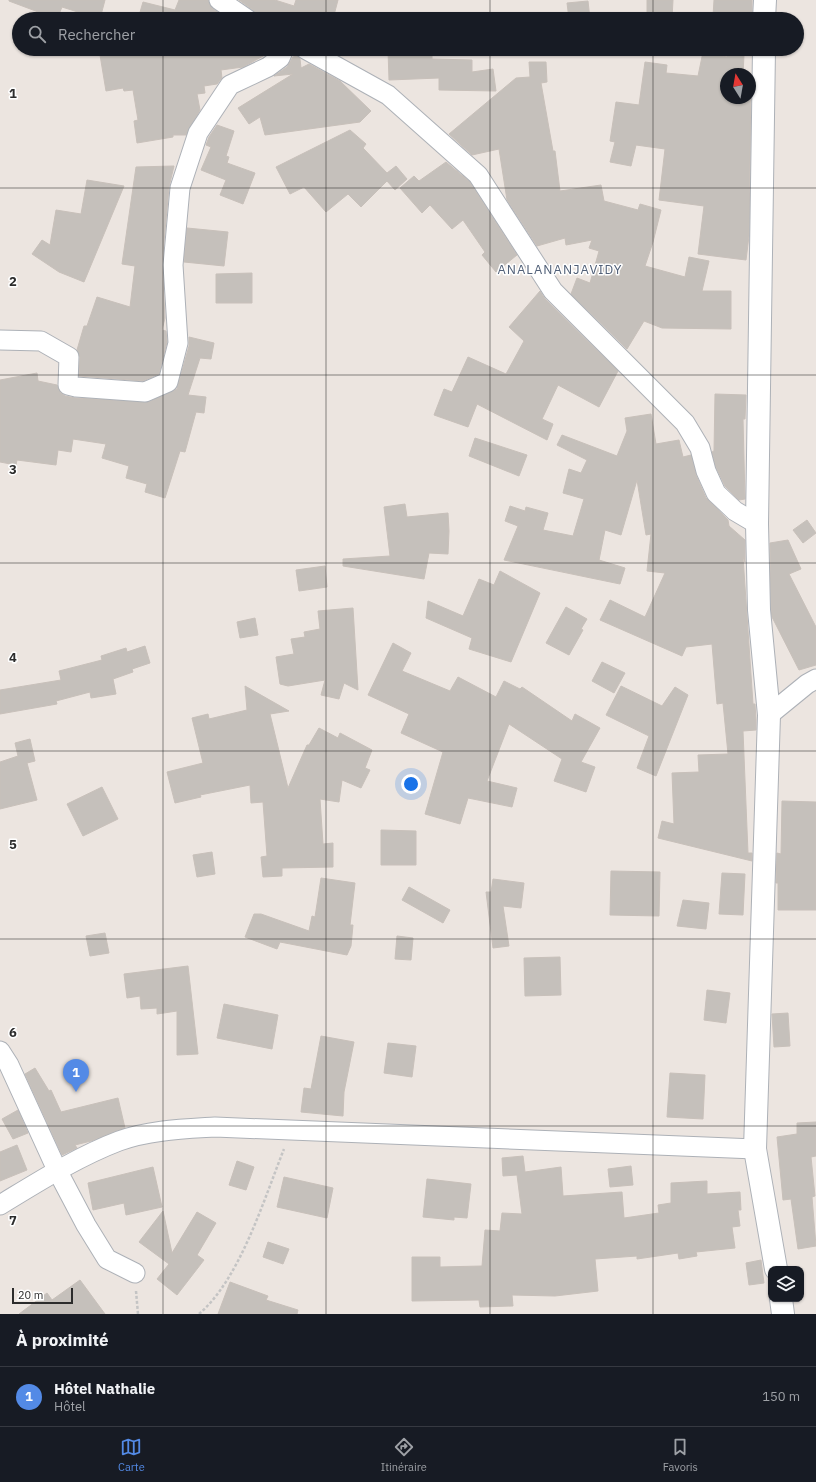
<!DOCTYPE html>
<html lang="fr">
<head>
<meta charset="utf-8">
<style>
	:root { --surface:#171b24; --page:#20242c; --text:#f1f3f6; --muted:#9ea1a6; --line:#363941; --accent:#538ae6 }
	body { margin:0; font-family:"IBM Plex Sans",sans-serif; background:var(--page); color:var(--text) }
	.controls { position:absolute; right:12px; bottom:12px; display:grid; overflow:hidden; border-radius:8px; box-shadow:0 1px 3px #0004 }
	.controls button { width:36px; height:36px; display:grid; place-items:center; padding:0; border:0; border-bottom:1px solid var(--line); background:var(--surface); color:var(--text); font:20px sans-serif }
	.compass { position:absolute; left:720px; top:68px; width:36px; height:36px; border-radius:50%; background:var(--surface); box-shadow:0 1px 3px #0004; rotate:349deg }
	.scale { position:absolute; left:12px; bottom:10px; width:61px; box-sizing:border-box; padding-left:4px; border:2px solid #2c2c2c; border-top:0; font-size:11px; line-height:14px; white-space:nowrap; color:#2c2c2c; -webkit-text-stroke:3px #fff; paint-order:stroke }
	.you { position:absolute; left:411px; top:784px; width:14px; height:14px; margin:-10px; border:3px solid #fff; border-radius:50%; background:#1a73e8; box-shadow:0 0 0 6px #1a73e833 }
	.badge { display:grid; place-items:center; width:26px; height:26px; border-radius:50%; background:var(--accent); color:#fff; font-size:13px; font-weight:700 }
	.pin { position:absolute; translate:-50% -33px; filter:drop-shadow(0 1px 2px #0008) }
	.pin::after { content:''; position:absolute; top:21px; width:14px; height:12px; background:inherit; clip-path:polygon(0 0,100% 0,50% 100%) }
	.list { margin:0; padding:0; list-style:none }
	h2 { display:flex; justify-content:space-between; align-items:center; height:52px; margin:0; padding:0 16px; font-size:17px }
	h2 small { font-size:13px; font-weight:400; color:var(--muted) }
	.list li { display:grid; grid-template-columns:26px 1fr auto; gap:12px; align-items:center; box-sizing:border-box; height:60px; padding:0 16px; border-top:1px solid var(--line) }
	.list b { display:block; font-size:15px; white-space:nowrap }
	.list p { margin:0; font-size:13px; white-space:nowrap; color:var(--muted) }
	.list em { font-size:13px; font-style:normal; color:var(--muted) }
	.icon { flex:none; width:22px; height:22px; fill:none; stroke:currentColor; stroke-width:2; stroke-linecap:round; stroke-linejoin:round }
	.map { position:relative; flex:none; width:816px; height:1314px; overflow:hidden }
	.search { position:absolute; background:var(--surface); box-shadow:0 1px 3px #0004; left:12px; right:12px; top:12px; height:44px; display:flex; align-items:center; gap:10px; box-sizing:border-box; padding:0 14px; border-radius:22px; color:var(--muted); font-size:15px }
	.sheet { height:112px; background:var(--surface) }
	nav { display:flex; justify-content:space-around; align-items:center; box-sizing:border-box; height:56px; border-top:1px solid var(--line); background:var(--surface); font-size:11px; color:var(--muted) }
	nav a { display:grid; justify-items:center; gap:2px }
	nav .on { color:var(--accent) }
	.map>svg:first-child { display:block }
</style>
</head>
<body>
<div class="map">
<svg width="816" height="1314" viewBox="0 0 816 1314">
	<rect width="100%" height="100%" fill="#ece5e0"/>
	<!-- building -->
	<g fill="#c5c0bb" stroke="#c8c0ba">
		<polygon points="9,0 105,0 100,19 62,7 57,19 9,1"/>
		<polygon points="179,0 208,0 213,9 227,19 138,19 143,2 175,10"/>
		<polygon points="239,0 275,0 294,6 296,0 338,0 333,19 258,19 253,10"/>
		<polygon points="647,0 673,0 672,19 647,19"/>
		<polygon points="714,0 752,0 752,19 713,16"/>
		<polygon points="588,1 590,19 569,19 567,3"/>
		<polygon points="99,49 264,49 265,55 243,67 221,70 222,78 217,84 204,86 205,93 197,94 200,110 186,135 173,135 173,137 137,143 134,121 138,120 133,90 124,91 123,88 106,91"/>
		<polygon points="432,49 432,59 472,60 472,72 493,69 496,91 439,90 439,78 389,80 388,50"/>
		<polygon points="703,52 727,57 727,54 744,55 743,74 726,74 726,98 750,98 751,82 749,236 746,260 698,254 704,206 659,200 665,149 636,145 631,166 610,162 615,142 610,141 616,102 639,105 645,62 667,65 666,73 698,76"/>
		<polygon points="297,56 300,59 301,68 309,64 340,81 371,111 360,122 265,135 260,117 249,124 238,108 293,74 274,76 287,67 293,57"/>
		<polygon points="529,62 546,62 547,82 541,83 553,151 555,151 560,191 601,185 604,201 638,210 640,204 661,210 653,242 645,266 685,277 689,257 709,261 702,291 731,291 731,329 662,328 644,321 627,349 571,294 577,278 590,283 599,251 589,248 592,240 566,245 565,238 537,246 507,200 499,149 472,155 449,134 516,78 530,77"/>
		<polygon points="217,125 234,131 226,156 229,157 227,163 255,173 243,204 220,195 226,180 201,170 211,147 206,145 209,137"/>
		<polygon points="350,130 366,144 363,148 387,173 396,166 407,179 395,190 387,181 361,207 348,194 326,212 304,187 290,194 276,167"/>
		<polygon points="446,162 470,182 517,255 496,272 482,255 485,252 463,220 452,229 430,205 422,213 400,188 414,176 419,181"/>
		<polygon points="174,166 169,187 162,264 165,318 162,330 166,331 167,342 159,374 143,381 79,376 80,357 77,350 84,326 87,326 97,297 130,307 135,266 122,264 136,167"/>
		<polygon points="87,180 124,186 84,282 59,272 32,254 42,240 50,245 56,210 81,214"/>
		<polygon points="187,228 228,232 224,266 184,262"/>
		<polygon points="252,273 252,303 216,303 216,274"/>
		<polygon points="540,291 545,299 618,371 599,407 558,385 542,419 553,424 547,440 477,404 468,427 434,415 444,389 452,392 468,357 506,374 524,341 509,327"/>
		<polygon points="189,337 214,343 211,359 200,358 188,395 206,397 204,413 196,412 185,452 180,451 165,498 145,492 147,484 126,478 129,466 102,458 106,444 73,439 71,452 58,450 56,465 17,460 16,465 0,462 0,380 37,373 38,381 57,385 61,393 65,396 75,398 149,402 177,389 189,346"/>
		<polygon points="715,394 746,395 745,419 743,419 745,499 739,500 725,486 716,467 712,452 714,451"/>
		<polygon points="651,414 656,444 679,440 683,457 691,455 696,475 706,498 728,520 729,526 745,540 745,562 743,557 753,704 755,704 756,720 756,730 743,731 748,853 752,853 752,861 658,838 662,821 674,824 672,773 699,772 698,755 728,754 723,703 717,704 712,644 686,647 682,656 600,620 610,600 645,617 665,573 647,571 651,534 646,535 637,480 621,535 605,530 599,560 625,568 620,584 504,560 518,526 505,521 510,506 525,511 526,507 548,513 543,530 573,536 584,499 563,493 569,469 581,473 587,460 557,445 562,435 617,456 627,431 625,418"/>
		<polygon points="475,438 527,455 519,476 469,456"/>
		<polygon points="405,504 407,517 448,513 449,531 448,554 429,553 424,579 343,566 343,559 390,556 384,507"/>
		<polygon points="807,520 816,533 803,543 793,530"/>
		<polygon points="788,540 801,569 789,574 816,627 816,665 799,670 772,617 771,609 770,543"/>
		<polygon points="325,566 327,587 299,591 296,570"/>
		<polygon points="500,571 540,593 511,662 469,649 472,638 426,618 428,601 463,616 479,579 494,585"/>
		<polygon points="566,607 587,619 581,629 583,630 569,655 546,643"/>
		<polygon points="353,608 358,690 344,683 339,699 321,695 325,680 288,686 280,684 276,657 294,654 291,639 305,637 304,632 320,629 318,611"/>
		<polygon points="255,618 258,635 240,638 237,622"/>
		<polygon points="393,643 411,653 402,671 450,691 458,677 496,697 504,681 520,689 522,687 572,721 575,714 600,728 581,762 595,767 586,792 554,781 562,759 509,724 487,781 517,788 512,807 468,798 460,824 425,814 443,752 401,733 409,714 368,695"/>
		<polygon points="145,646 150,663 132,669 133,672 113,679 116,694 91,698 90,692 56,701 57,704 0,714 0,690 61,680 59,671 102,660 101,656 126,648 127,652"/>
		<polygon points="602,662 625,673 614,693 592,681"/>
		<polygon points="245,686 289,711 270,714 288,788 307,745 309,745 319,728 338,738 340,733 372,750 365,768 370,770 361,788 342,780 339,802 320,799 323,844 333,843 333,867 282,868 282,876 263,877 261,857 267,856 263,802 251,803 250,785 200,795 201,797 175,803 167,772 203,763 192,718 208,714 209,719 247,710"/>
		<polygon points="621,686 662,706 675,687 688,695 656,776 637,768 649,736 606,715"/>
		<polygon points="30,739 35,761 27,763 37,800 0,809 0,762 18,756 15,743"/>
		<polygon points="102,787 118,819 83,836 67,804"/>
		<polygon points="782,801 816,802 816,910 778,910 778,883 776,883 777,853 781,854"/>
		<polygon points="381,830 416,831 416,865 381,865"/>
		<polygon points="212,852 215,874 197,877 193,855"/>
		<polygon points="611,871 660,872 659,916 610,915"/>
		<polygon points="722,873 745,874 743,915 719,914"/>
		<polygon points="321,878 355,883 350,925 353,925 351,946 347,955 280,942 277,949 245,937 254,914 261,914 309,931 312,916 315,917"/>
		<polygon points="493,879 524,883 521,908 503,906 509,946 493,948 486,892 491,892"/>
		<polygon points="409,887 450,910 443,923 402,900"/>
		<polygon points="683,900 709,903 706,929 677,926"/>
		<polygon points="105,933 109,953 90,956 86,936"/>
		<polygon points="397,936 413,938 411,960 395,959"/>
		<polygon points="560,957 561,995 525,996 524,958"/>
		<polygon points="188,966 198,1054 177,1055 177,1011 157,1014 157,1008 141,1009 140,996 127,998 124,974"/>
		<polygon points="707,990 730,993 726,1023 704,1020"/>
		<polygon points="224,1004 278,1015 272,1049 217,1038"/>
		<polygon points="788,1013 790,1046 774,1047 772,1014"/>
		<polygon points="321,1036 354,1042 344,1092 343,1116 301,1112 304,1088 311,1089"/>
		<polygon points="388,1043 416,1046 412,1077 384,1073"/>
		<polygon points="35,1068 49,1091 51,1090 61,1112 118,1098 125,1128 91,1141 75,1145 77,1148 62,1155 25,1074"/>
		<polygon points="670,1073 705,1075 703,1119 667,1117"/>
		<polygon points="18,1110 28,1133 13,1139 2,1119"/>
		<polygon points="816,1122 816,1156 811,1157 815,1196 812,1197 816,1246 798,1249 791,1199 783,1200 777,1137 797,1134 797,1123"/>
		<polygon points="17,1145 27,1170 0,1181 0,1152"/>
		<polygon points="523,1156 525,1172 561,1167 563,1196 622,1192 624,1218 659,1213 658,1205 671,1203 671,1183 707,1181 707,1194 740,1192 741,1210 738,1210 740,1226 732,1227 735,1248 696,1252 697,1256 679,1259 678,1253 637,1259 637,1256 595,1259 598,1291 555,1296 512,1295 513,1306 480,1307 479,1300 412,1301 412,1257 440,1257 440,1267 482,1266 485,1230 500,1231 502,1213 522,1214 517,1175 503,1176 502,1158"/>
		<polygon points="237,1161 254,1167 246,1190 229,1185"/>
		<polygon points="631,1166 633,1185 610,1187 608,1169"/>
		<polygon points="153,1167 162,1207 126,1215 124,1203 93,1210 88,1183"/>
		<polygon points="284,1177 333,1188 327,1218 277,1207"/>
		<polygon points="427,1179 471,1184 467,1218 454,1217 454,1220 423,1217"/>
		<polygon points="163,1211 172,1253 197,1212 216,1223 197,1255 204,1260 177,1295 157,1279 169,1264 139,1242"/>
		<polygon points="268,1242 289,1249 283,1264 263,1257"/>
		<polygon points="761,1260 764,1283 749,1285 746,1263"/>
		<polygon points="80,1280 105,1314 19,1314 47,1293 52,1300"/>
		<polygon points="230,1282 268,1296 266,1300 298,1310 297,1314 218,1314"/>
	</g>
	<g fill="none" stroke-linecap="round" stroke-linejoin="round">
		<defs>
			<g id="minor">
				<polyline points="219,0 247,19"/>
				<polyline points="305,49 388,95 478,175 553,291 685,423 700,448 706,471 716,493 735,511 757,524"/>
				<polyline points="0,340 41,341 69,357 68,385 76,387 145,392 168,382 178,343 173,265 180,188 198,133 230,85 268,67 280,58 284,49"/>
				<polyline points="769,715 807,684 816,679"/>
				<polyline points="0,1051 9,1065 57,1170 86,1225 107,1259 135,1273"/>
				<path d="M 0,1205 C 38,1182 77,1157 119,1141 C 149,1130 183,1129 215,1127 L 755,1149"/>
			</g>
			<g id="tertiary">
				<polyline points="764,19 765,0"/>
				<polyline points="764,49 757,524 759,610 769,715 755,1149 776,1269"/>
				<polyline points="781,1299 783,1314"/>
			</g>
		</defs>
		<!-- minor casing -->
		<use href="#minor" stroke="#adb1b7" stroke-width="21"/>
		<!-- tertiary casing -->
		<use href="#tertiary" stroke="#adb1b7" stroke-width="24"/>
		<!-- path -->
		<g stroke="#c4c4c4" stroke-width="2.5" stroke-dasharray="3 2" stroke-linecap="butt">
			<polyline points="136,1291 138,1314"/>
			<path d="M 199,1314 C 240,1279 264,1199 284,1149"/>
		</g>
		<!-- minor -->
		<use href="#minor" stroke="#fff" stroke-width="19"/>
		<!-- tertiary -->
		<use href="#tertiary" stroke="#fff" stroke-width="22"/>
	</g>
	<!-- grid -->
	<path fill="none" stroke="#2c2c2c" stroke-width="1" stroke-opacity="0.55" d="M 163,0 L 163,19M 326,0 L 326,19M 490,0 L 490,19M 653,0 L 653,19M 163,49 L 163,1314M 326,49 L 326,1314M 490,49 L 490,1314M 653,49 L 653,1314M 0,188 L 816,188M 0,375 L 816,375M 0,563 L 816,563M 0,751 L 816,751M 0,939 L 816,939M 0,1126 L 816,1126"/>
	<g text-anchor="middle" stroke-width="3" stroke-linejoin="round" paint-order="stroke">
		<!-- neighbourhood labels -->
		<g font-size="13" letter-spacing="1" fill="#516078" stroke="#fff">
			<text x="560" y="274">ANALANANJAVIDY</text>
		</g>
	</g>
	<g font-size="13" text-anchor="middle" font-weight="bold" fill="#2c2c2c" stroke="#fff" stroke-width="3" stroke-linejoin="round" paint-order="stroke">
		<text x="13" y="98">1</text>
		<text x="13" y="286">2</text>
		<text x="13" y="474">3</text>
		<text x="13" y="662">4</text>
		<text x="13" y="849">5</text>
		<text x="13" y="1037">6</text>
		<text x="13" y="1225">7</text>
	</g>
</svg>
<div class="controls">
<button><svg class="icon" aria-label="layers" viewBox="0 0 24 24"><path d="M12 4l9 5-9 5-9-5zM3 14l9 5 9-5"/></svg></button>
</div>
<svg class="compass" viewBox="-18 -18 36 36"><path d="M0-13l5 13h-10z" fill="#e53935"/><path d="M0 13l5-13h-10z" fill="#9ea1a6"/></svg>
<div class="scale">20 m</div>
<div class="you"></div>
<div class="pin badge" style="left:76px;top:1092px">1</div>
<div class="search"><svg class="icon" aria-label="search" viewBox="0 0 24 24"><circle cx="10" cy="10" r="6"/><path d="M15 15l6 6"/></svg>Rechercher</div>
</div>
<section class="sheet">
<h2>À proximité<small></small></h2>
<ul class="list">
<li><span class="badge">1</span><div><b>Hôtel Nathalie</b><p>Hôtel</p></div><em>150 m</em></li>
</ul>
</section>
<nav>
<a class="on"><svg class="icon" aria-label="map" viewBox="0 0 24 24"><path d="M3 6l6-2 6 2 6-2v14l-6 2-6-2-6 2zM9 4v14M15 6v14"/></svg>Carte</a>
<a><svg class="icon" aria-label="directions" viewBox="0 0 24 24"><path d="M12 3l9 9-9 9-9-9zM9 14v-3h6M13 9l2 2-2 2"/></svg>Itinéraire</a>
<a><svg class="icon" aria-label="saved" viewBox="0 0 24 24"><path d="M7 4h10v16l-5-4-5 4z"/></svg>Favoris</a>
</nav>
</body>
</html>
